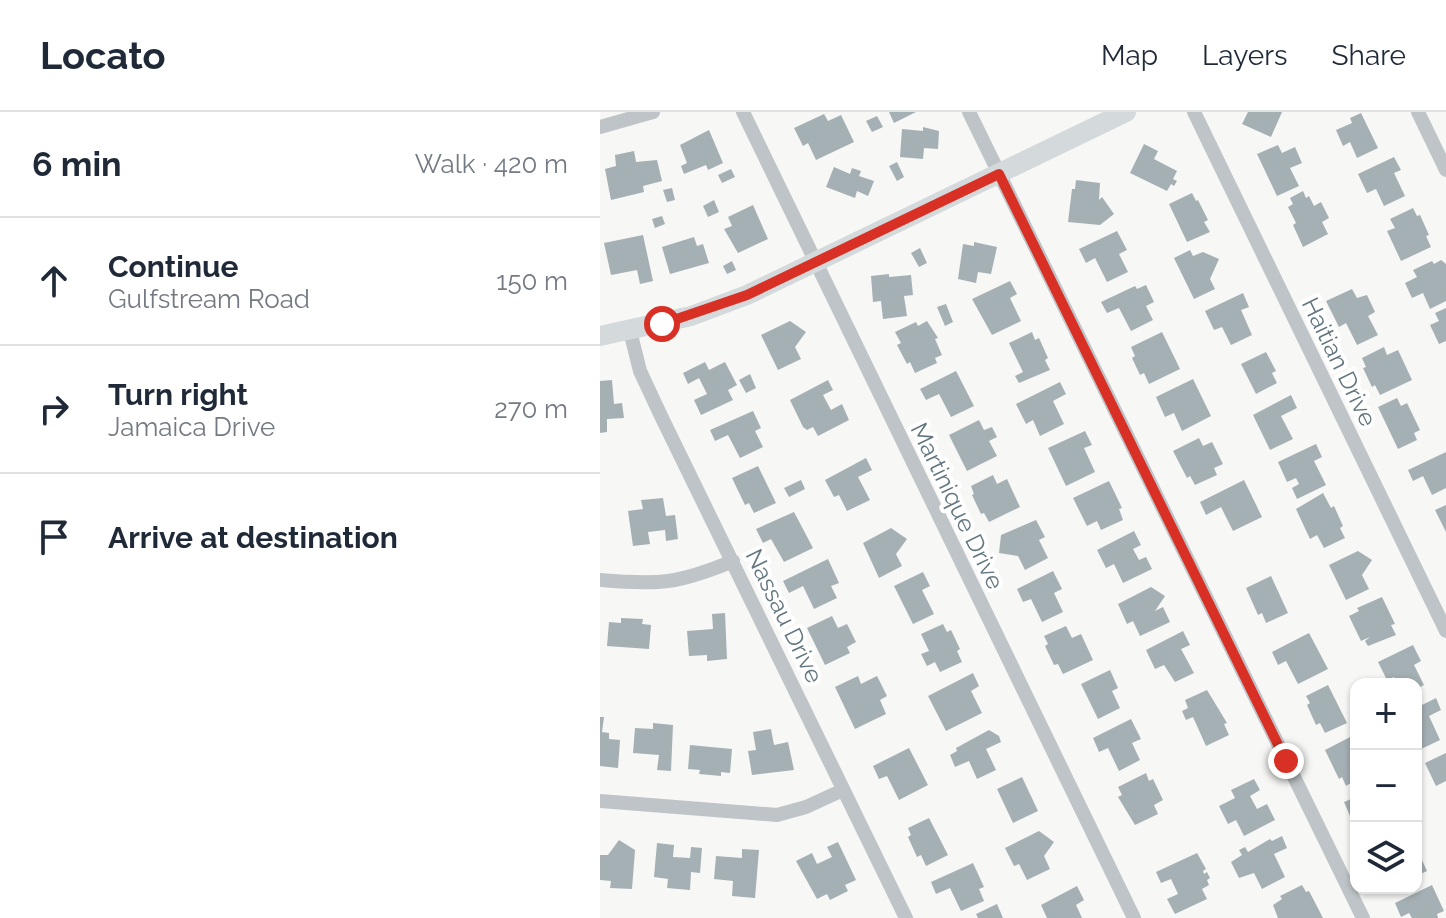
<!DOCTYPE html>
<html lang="en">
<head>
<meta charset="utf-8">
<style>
	:root { --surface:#fff; --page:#f6f6f7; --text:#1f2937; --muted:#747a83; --line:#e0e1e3 }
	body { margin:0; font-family:Raleway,sans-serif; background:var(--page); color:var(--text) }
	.controls { position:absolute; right:24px; bottom:24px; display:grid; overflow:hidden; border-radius:16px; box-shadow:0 2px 6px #0004 }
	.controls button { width:72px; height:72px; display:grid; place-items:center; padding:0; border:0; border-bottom:2px solid var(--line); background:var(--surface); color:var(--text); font:40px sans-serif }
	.stop { position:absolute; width:24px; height:24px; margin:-18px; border:6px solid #d93025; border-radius:50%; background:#fff }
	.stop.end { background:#d93025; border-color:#fff; box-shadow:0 2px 8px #0008 }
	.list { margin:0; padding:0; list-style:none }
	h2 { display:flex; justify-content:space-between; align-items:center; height:104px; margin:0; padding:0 32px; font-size:34px }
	h2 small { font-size:26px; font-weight:400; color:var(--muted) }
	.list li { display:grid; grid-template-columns:52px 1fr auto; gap:24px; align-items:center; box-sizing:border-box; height:128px; padding:0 32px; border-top:2px solid var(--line) }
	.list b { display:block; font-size:30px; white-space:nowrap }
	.list p { margin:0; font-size:26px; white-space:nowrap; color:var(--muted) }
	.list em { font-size:26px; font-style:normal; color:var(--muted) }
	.icon { flex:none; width:44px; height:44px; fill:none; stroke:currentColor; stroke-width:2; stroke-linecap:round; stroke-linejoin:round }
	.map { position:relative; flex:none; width:846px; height:806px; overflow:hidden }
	header { display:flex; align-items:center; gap:48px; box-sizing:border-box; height:112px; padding:0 40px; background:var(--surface); border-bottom:2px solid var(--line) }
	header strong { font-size:38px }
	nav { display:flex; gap:44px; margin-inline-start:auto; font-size:28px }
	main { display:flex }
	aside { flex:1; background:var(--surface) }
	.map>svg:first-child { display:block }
</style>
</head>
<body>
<header>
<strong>Locato</strong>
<nav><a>Map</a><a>Layers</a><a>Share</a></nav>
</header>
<main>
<aside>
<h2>6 min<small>Walk · 420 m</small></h2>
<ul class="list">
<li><svg class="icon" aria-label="ahead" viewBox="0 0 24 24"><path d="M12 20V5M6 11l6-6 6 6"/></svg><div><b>Continue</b><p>Gulfstream Road</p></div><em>150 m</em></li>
<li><svg class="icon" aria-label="right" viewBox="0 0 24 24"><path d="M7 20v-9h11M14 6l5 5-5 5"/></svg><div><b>Turn right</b><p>Jamaica Drive</p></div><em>270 m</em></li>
<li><svg class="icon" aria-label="arrive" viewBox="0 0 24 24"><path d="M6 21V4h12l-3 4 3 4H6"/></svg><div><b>Arrive at destination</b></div></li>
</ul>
</aside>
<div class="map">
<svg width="846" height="806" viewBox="0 0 846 806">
	<rect width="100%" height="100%" fill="#f7f7f5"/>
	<!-- building -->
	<g fill="#a5b0b4">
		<polygon points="289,0 316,0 294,11"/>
		<polygon points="648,0 682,0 671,25 642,12"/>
		<polygon points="761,1 778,36 757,46 750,30 743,34 736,18 752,11 750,6"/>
		<polygon points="224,2 228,9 241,3 254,30 216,48 208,31 203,34 194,16"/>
		<polygon points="277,4 283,15 272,20 266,9"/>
		<polygon points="323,15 339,19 338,37 324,36 323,47 300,45 302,17 323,19"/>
		<polygon points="109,18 123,51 108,58 106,53 84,62 81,54 87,51 80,33"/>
		<polygon points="544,32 558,39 554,47 577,59 573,67 577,69 574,74 571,72 567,79 530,61"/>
		<polygon points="678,33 682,41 695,35 702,51 690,56 699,74 677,84 657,42"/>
		<polygon points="34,39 36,50 57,48 62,69 43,74 44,80 11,88 5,57 16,54 15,43"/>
		<polygon points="794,45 801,58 794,61 805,84 784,94 776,77 767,81 758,62"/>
		<polygon points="297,50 304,65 297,69 289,54"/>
		<polygon points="234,55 250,62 252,56 261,59 259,64 274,69 268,84 257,79 255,86 226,75"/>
		<polygon points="131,57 135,65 122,71 118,63"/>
		<polygon points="476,68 500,71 499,88 502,85 514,102 500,113 468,110 472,77 475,77"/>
		<polygon points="72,76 75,88 67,90 63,78"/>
		<polygon points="703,79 706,86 709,84 714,94 721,90 729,106 722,110 728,122 703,135 693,113 696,111 688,95 693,92 690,86"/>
		<polygon points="592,81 596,89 598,88 608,108 604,110 610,120 587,130 569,92"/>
		<polygon points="114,88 119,100 108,105 103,94"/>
		<polygon points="153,93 168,127 138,141 124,117 132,114 128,105"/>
		<polygon points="813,96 817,104 820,103 829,123 826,124 831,135 801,149 787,119 795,116 790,107"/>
		<polygon points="62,104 65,112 55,116 52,107"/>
		<polygon points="517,119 527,138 519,142 528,160 507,170 495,146 486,151 479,137"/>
		<polygon points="43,123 53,169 40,172 37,158 11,163 4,131"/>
		<polygon points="94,125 97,134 103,132 109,151 70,162 62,135"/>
		<polygon points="374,130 397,135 391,162 378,160 376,171 358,167 363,132 374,134"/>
		<polygon points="320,136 327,151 319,155 311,141"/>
		<polygon points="590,138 593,144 603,140 619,147 610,167 615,177 594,187 574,146"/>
		<polygon points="841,148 846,152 846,189 830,197 823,181 812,186 805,171 817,165 813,158 832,149 834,152"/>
		<polygon points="132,149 136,158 127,162 123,154"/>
		<polygon points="289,162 289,165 311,163 313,183 304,184 307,204 283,207 281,189 273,190 271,164"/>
		<polygon points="410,169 417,182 410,186 421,209 392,223 372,187"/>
		<polygon points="546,173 554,190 546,194 553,208 531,219 519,196 507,201 501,190 535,174 537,177"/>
		<polygon points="752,177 757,186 767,183 775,200 768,204 778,223 757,233 746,211 739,215 726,189"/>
		<polygon points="643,181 649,195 641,198 652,223 631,233 622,215 614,218 605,199"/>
		<polygon points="346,192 353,210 345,214 337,195"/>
		<polygon points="846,196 846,229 839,232 830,213 839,209 835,201"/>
		<polygon points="190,209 206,220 195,235 201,247 178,258 161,223"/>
		<polygon points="327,209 338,226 335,227 342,243 335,246 337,251 315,261 310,250 307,252 297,233 301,231 295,220 316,210 318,214"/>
		<polygon points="432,220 435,228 439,226 448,246 445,248 450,258 419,271 415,264 423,260 409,231"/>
		<polygon points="562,220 580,257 549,272 544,261 540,263 532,246 535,244 531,235"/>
		<polygon points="784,235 787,243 798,238 812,268 780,283 775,273 772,275 763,256 766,255 762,246"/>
		<polygon points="666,240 676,259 672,261 677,271 656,282 641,252"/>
		<polygon points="105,250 109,258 125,250 137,273 128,278 133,288 101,303 94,288 107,282 99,266 88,272 83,261"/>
		<polygon points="356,259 374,294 351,305 339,282 326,288 320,277"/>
		<polygon points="150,262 156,276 146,281 139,268"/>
		<polygon points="593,267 611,304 582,319 574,301 565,305 556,285"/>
		<polygon points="12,268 14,292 22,291 24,306 7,307 7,320 0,321 0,269"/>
		<polygon points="228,268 233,278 223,283 231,298 242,292 249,308 218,324 213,315 207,318 203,315 190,288"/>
		<polygon points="460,270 466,282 453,289 464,312 440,324 433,308 426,312 416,292"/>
		<polygon points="691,283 697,296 681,304 693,327 670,338 653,303"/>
		<polygon points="797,286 801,294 807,291 820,318 814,321 817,328 798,337 778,295"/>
		<polygon points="153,299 161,316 155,319 163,335 140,346 128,323 115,329 110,318"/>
		<polygon points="379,308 384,318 392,315 397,325 389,329 397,344 367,359 349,323"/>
		<polygon points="485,319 492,333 484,336 495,360 466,374 448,336"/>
		<polygon points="599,326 603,334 612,330 623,352 614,356 617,363 595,373 590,364 587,366 573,339"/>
		<polygon points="716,332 722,345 714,349 726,373 697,387 692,376 699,372 696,366 687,370 678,350"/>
		<polygon points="846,340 846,376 832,383 823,364 813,369 808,358"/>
		<polygon points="266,346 272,358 258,365 270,388 247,399 239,383 234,385 225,368"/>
		<polygon points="158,354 176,391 154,401 149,391 145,393 132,366"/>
		<polygon points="393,363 397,372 407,367 420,395 389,410 384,401 381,402 372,383 374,382 371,374"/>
		<polygon points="201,368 205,377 189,385 184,376"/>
		<polygon points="644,368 662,405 633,419 621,395 606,403 600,390"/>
		<polygon points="509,369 522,396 519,397 523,408 501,418 497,409 487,414 473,386"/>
		<polygon points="723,381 731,396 734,394 743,414 740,416 745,426 724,436 717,423 710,427 696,397"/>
		<polygon points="63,386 66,404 75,403 78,427 66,429 65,418 48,420 50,432 33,434 28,399 43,397 41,388"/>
		<polygon points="846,393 846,420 835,398"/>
		<polygon points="194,400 213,436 184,450 171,427 163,431 156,417"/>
		<polygon points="436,408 445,425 439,428 448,446 425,458 418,444 399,441 401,423"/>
		<polygon points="291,416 307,427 296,442 302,454 279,466 263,431"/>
		<polygon points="534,419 541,433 533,437 539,448 546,445 552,457 523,471 514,452 506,456 497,438"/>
		<polygon points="758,439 772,448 762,463 769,477 746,488 729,453"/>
		<polygon points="228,447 239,471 231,474 237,486 214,497 203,474 189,481 183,469"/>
		<polygon points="453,459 462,477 454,481 463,500 442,510 431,487 423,490 417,477"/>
		<polygon points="323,460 330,474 322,478 334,502 313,512 294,474"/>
		<polygon points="671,464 688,501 666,511 662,501 658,503 646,476"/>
		<polygon points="551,475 565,484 555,499 563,495 570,510 540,524 533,509 527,512 518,492"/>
		<polygon points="782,485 795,512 791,513 796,523 768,534 765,529 770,525 761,529 749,504 759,499 757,496"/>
		<polygon points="125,501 127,547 107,549 107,543 89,544 87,519 113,517 112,502"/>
		<polygon points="232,504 238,516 247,512 256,530 247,535 250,541 225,553 207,516"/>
		<polygon points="21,506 43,507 42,512 51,513 49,537 7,534 9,510 21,511"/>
		<polygon points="343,512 347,520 351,518 360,537 357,539 362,550 340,560 335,550 327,554 321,542 329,539 321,522"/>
		<polygon points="466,514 472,526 481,522 493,548 463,562 458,552 454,553 445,534 448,532 444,524"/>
		<polygon points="583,519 590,533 581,537 594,561 575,570 564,553 555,557 546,538"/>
		<polygon points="709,521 728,557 698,572 686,549 678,553 672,540"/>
		<polygon points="813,533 821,549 814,553 824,573 816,577 816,572 797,572 794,565 787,568 778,550"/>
		<polygon points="510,558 518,576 512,579 520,596 498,607 481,572"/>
		<polygon points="373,561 379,574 371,579 382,601 346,619 328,584"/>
		<polygon points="258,564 261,572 277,564 287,584 280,588 286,602 255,617 235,575"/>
		<polygon points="728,573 747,611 725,621 720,611 716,613 707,593 710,591 706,584"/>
		<polygon points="607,578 627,611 624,612 629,623 606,634 593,605 586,608 582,599 588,596 585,588"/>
		<polygon points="836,586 841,598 829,604 840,628 817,639 816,596"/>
		<polygon points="0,605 4,605 2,620 9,621 9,627 20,628 18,656 0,654"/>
		<polygon points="531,607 541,627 532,631 540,648 519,659 508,636 499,640 493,626"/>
		<polygon points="53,611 73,613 71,659 57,658 59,643 33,641 35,616 53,617"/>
		<polygon points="171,617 174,633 188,630 194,658 152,663 148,639 156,638 153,620"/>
		<polygon points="389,618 399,624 401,630 386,637 396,658 377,667 369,649 355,655 350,643 357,639 356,636"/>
		<polygon points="756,622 756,668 746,674 742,665 739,667 725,638"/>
		<polygon points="90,633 132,637 130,661 121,660 121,664 99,662 100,658 88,657"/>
		<polygon points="309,636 328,673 299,688 287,664 279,667 273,654"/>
		<polygon points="846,641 846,669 836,674 825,651"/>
		<polygon points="546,661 549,669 553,667 563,688 554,693 558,702 535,713 518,685 522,683 518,675"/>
		<polygon points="422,665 438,699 413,711 397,677"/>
		<polygon points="654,667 660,678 650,684 657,697 667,692 675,708 644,724 636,708 628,712 619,694 635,686 631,678"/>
		<polygon points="756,685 756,701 750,704 744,690"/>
		<polygon points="329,706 348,743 326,754 321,743 317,745 308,725 311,723 308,716"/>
		<polygon points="439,719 454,730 444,744 450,757 427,768 419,752 414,754 405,736"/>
		<polygon points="682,724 687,736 674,742 685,765 662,777 654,761 639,766 631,750 642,743 639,738 645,735 648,740 670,727 672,729"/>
		<polygon points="19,728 35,738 32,777 10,776 11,769 0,768 0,743 8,743"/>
		<polygon points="238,730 256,768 245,773 248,779 230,788 227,782 217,787 196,749 212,741 217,752 232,745 227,735"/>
		<polygon points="57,731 74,733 73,745 90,746 91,735 102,736 100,761 91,760 90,778 67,776 68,767 54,765"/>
		<polygon points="816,735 827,759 816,764"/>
		<polygon points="142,737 159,738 155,786 132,784 133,769 114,767 116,744 142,746"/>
		<polygon points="597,741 606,757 603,759 604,762 607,760 610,766 607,768 609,773 602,777 607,787 575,802 567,787 578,782 571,767 561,771 556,760"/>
		<polygon points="373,751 384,775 379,777 384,789 361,799 350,776 336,782 331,770"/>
		<polygon points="702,773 706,780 709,779 723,806 678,806 673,793 682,787 680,784"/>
		<polygon points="832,773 844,799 837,802 838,806 812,806 809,801 801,805 795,791"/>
		<polygon points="477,774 484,788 476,793 482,806 447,806 441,793"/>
		<polygon points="397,792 403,806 378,806 376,802"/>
	</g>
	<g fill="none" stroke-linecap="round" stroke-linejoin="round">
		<!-- street -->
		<g stroke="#bec4c7" stroke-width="14">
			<polyline points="143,0 534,806"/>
			<polyline points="369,0 763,806"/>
			<polyline points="594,0 846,519"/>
			<polyline points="818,0 846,58"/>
			<polyline points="0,15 53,0"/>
			<polyline points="30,219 40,259 61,304 306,806"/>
			<path d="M 0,468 C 59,473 78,472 133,449"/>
			<polyline points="0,689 177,703 206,695 243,678"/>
		</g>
		<!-- secondary -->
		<polyline stroke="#d4d9db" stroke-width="20" points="0,224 91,204 147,183 526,0"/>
	</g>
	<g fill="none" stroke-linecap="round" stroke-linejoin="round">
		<!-- route -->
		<polyline stroke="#d93025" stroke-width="10" points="62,212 147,183 399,62 686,649"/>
	</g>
	<g text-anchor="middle" stroke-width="8" stroke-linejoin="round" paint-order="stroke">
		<!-- street labels -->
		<g font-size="24" fill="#63767f" stroke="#fff">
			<text transform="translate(739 250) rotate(64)" y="8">Haitian Drive</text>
			<text transform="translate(357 394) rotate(64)" y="8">Martinique Drive</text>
			<text transform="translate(184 504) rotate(64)" y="8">Nassau Drive</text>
		</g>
	</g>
</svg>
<div class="controls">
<button>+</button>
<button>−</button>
<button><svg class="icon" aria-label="layers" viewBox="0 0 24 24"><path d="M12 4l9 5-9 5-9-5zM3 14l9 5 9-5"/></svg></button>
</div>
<div class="stop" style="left:62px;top:212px"></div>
<div class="stop end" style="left:686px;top:649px"></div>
</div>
</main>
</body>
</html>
